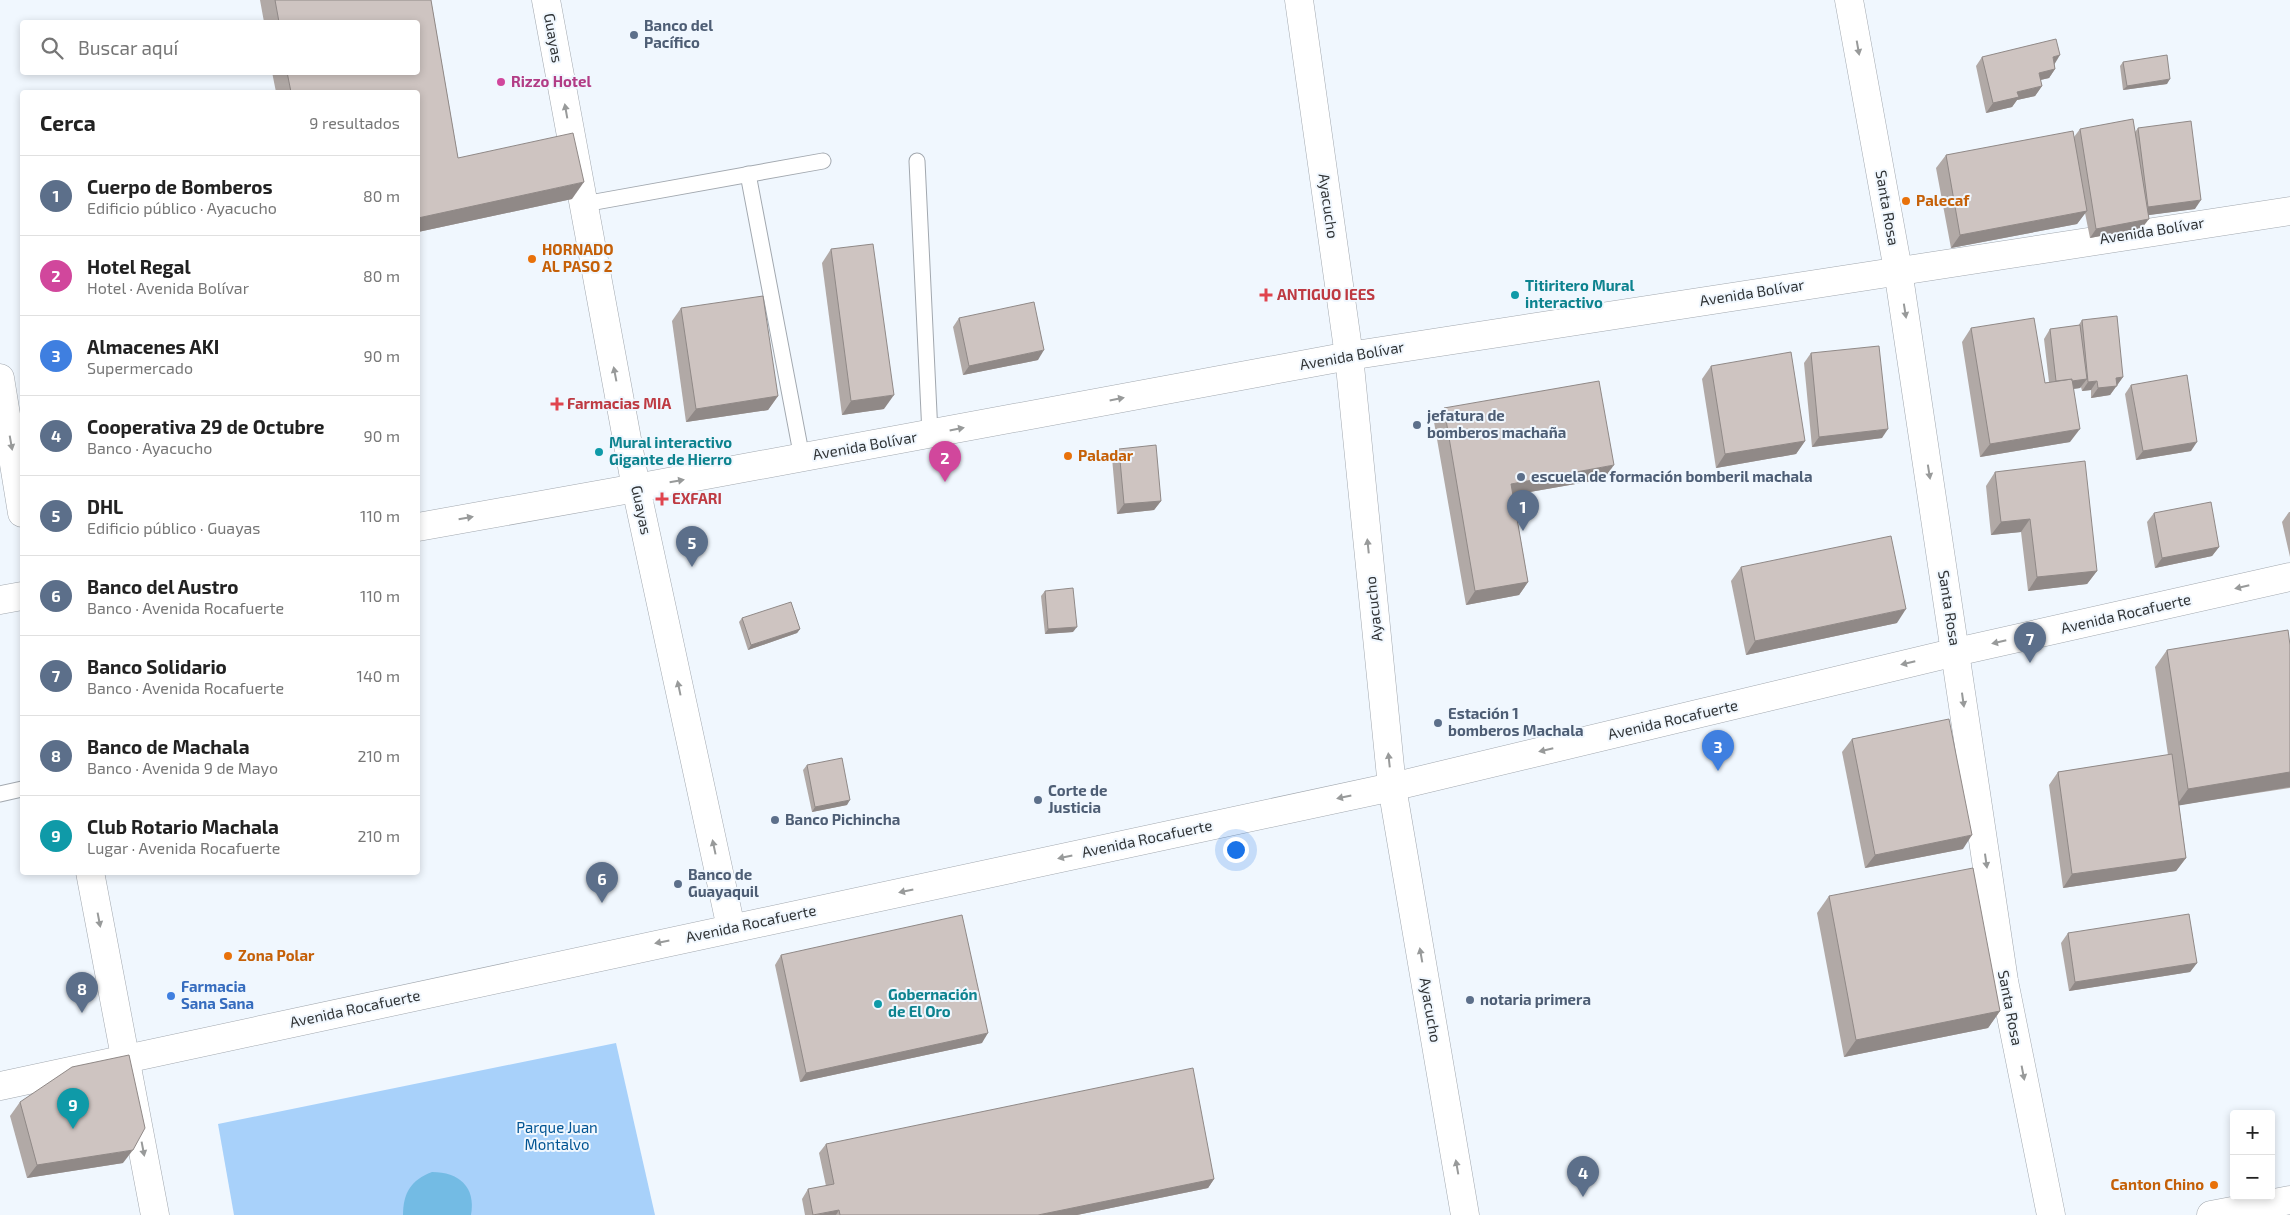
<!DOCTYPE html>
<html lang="es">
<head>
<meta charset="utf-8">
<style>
	:root { --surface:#fff; --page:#f6f6f6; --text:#222; --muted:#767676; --line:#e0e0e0; --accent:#376322 }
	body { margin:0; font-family:"Exo 2",sans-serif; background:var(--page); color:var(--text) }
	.controls { position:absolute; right:15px; bottom:15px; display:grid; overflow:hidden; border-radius:5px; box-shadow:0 2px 8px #0003 }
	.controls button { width:45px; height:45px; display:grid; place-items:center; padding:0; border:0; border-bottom:1px solid var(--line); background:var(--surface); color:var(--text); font:25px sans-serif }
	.you { position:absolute; left:1235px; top:849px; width:18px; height:18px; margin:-12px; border:4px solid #fff; border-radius:50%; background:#1a73e8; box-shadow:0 0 0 8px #1a73e833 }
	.badge { display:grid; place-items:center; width:32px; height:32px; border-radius:50%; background:var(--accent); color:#fff; font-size:16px; font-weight:700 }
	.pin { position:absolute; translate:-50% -41px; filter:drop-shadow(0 1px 2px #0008) }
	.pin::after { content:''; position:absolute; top:26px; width:18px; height:15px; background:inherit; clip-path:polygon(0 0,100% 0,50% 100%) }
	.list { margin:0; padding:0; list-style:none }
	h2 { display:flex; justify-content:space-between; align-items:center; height:65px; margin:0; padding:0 20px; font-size:21px }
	h2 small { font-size:16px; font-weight:400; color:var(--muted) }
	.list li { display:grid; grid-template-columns:32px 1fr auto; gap:15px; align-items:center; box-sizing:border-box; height:80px; padding:0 20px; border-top:1px solid var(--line) }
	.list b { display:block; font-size:19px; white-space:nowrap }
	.list p { margin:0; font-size:16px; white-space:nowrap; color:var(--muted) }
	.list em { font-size:16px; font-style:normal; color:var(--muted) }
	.icon { flex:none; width:28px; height:28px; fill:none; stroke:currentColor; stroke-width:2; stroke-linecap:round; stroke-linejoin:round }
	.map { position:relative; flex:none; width:2290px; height:1215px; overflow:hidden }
	.search { position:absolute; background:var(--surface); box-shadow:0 2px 8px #0003; left:20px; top:20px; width:400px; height:55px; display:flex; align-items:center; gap:12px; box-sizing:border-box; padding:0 18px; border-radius:5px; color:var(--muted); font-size:19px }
	.panel { position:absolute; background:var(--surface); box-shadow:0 2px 8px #0003; left:20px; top:90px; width:400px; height:785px; border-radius:5px }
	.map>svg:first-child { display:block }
</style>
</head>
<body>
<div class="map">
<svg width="2290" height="1215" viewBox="0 0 2290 1215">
	<rect width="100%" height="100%" fill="#f0f7fe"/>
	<!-- green -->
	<polygon fill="#a8d1fa" points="616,1043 655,1215 234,1215 218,1124"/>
	<!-- water -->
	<path fill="#73bbe4" d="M 432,1172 C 459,1172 476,1187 471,1215 L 403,1215 C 403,1193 411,1180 432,1172 Z"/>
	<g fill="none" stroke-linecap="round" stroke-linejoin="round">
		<defs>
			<g id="service">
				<polyline points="917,161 930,434"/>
				<polyline points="748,174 802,458"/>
				<polyline points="584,204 823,161"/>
				<polyline points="0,794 22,789"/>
			</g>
			<g id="minor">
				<polyline points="546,0 636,488 731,928"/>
				<polyline points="1299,0 1349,356 1392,787 1465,1215"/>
				<polyline points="1849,0 1898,270 2004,981 2051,1215"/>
				<polyline points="418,527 636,488 1349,356 2290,211"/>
				<polyline points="0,600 22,596"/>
			</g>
			<g id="tertiary">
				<polyline points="0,378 22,513"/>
				<polyline points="90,872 155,1215"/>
			</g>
			<g id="primary">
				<polyline points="0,1086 1392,787 1956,652 2290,577"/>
				<polyline points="2211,1215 2290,1200"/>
			</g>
		</defs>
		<!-- service casing -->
		<use href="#service" stroke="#a2a8af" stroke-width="17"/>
		<!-- minor casing -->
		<use href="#minor" stroke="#a2a8af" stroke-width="29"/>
		<!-- tertiary casing -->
		<use href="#tertiary" stroke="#a2a8af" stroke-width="29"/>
		<!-- primary casing -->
		<use href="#primary" stroke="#a2a8af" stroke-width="29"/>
		<!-- service -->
		<use href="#service" stroke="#fff" stroke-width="15"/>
		<!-- minor -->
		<use href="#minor" stroke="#fff" stroke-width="28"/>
		<!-- tertiary -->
		<use href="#tertiary" stroke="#fff" stroke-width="28"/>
		<!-- primary -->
		<use href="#primary" stroke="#fff" stroke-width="28"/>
	</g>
	<!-- wall -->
	<g fill="#b1a9a6">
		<polygon points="260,0 431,0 458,158 572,199 418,232 418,92 276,92 272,72 418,72 418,22 264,22"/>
		<polygon points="1982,57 2054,64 2055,69 2049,78 2040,80 2042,86 2035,96 2017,100 2012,107 1986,113 1976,66"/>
		<polygon points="2123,62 2167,84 2123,90 2120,66"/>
		<polygon points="2138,128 2195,209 2148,215 2142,228 2090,238 2085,213 2077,224 1951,248 1936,168 1946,155 2074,137 2080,129 2135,132"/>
		<polygon points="831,249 884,409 842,415 822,263"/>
		<polygon points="681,308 778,396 768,410 686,422 672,321"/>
		<polygon points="959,318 1038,360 963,375 953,327"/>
		<polygon points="2082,320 2123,377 2110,395 2091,398 2091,390 2082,391 2081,387 2080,388 2073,389 2070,442 1980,457 1962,342 1971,328 2045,383 2049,382 2044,339 2050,329 2078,326"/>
		<polygon points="1811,353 1882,438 1812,447 1804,363"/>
		<polygon points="1711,366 1805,441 1796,454 1716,468 1702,379"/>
		<polygon points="2131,385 2191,451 2136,460 2125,394"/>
		<polygon points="1444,408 1604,479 1513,495 1528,582 1519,595 1466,605 1434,422"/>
		<polygon points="1119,449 1161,501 1154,510 1117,514 1112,458"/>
		<polygon points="1995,472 2097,571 2087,584 2028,591 2021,532 1991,535 1986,486"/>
		<polygon points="2289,512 2290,512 2290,557 2282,522"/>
		<polygon points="2154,513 2219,547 2212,556 2155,568 2147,522"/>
		<polygon points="1741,567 1897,623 1746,655 1731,581"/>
		<polygon points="1045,591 1073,632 1045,634 1041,596"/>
		<polygon points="742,618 800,629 797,633 748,650 739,622"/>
		<polygon points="2290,645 2290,788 2179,805 2186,858 2176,871 2063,888 2049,785 2058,772 2168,755 2155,667 2167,650"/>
		<polygon points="1852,739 1963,849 1865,868 1842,752"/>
		<polygon points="807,765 847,805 812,812 803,770"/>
		<polygon points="1829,896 2000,1011 1988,1028 1844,1057 1817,913"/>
		<polygon points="2068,933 2197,963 2190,972 2069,991 2061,943"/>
		<polygon points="781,955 982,1043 800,1082 775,965"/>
		<polygon points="20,1102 123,1163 27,1178 10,1116"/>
		<polygon points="826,1144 1214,1179 1208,1188 1077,1215 805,1215 802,1199 808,1189 826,1186 819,1153"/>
	</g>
	<!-- shaded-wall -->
	<g fill="#908987">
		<polygon points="2060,55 2054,65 2053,57"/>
		<polygon points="2055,69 2049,78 2032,82 2039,73"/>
		<polygon points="2170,79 2167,84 2123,90 2127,86"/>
		<polygon points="2042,86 2035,96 2017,100 2012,107 1986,113 1993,103 2017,92"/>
		<polygon points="584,182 572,199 418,232 418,218"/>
		<polygon points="2201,200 2195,209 2142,216 2148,207"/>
		<polygon points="2087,211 2077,224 1951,248 1960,235"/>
		<polygon points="2149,219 2142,228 2090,238 2096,229"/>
		<polygon points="1044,350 1038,360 963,375 969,366"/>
		<polygon points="2123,377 2110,395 2091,398 2098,388 2116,378"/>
		<polygon points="2087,379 2080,388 2050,392 2057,383"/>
		<polygon points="2097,381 2091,390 2082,391 2088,382"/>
		<polygon points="894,395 884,409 842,415 851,401"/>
		<polygon points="778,396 768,410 686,422 696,409"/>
		<polygon points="1888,429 1882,438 1812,447 1819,437"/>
		<polygon points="2080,429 2070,442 1980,457 1990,444"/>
		<polygon points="1805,441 1796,454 1716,468 1725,454"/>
		<polygon points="2197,442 2191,451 2136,460 2143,451"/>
		<polygon points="1614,465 1604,479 1502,497 1511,484"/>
		<polygon points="1161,501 1154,510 1117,514 1124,504"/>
		<polygon points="2030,519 2021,532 1991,535 2001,522"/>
		<polygon points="2219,547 2212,556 2155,568 2162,558"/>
		<polygon points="2097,571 2087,584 2028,591 2037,577"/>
		<polygon points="1528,582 1519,595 1466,605 1475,591"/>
		<polygon points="1906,609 1897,623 1746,655 1755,641"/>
		<polygon points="1077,627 1073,632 1045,634 1048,629"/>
		<polygon points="800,629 797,633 748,650 751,645"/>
		<polygon points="2290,772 2290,787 2176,806 2188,789"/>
		<polygon points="850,800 847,805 812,812 815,807"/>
		<polygon points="1972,835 1963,849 1865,868 1875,855"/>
		<polygon points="2186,858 2176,871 2063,888 2072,874"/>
		<polygon points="2197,963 2190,972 2069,991 2075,982"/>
		<polygon points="2000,1011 1988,1028 1844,1057 1856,1040"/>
		<polygon points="988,1033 982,1043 800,1082 806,1073"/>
		<polygon points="133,1150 123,1163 27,1178 37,1165"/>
		<polygon points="1214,1179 1208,1188 1077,1215 1038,1215"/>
		<polygon points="839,1210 836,1215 816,1215"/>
	</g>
	<!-- building -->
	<g fill="#cec4c1" stroke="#908987">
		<polygon points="275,0 431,0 458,158 573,133 584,182 418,218 418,92 291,92 287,72 418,72 418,22 279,22"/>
		<polygon points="2056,39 2060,55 2053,57 2055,69 2039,73 2042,86 2017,92 2019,97 1993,103 1982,57"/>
		<polygon points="2167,55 2170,79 2127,86 2123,62"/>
		<polygon points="2133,119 2149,219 2096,229 2080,129"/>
		<polygon points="2191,121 2201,200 2148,207 2138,128"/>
		<polygon points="2073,131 2087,211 1960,235 1946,155"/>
		<polygon points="873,244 894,395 851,401 831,249"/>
		<polygon points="763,296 778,396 696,409 681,308"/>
		<polygon points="1034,302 1044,350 969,366 959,318"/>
		<polygon points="2117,316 2123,377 2116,378 2117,386 2098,388 2097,381 2088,382 2082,320"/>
		<polygon points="2034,318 2045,383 2072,379 2080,429 1990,444 1971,328"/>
		<polygon points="2080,325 2087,379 2072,381 2072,379 2056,381 2050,329"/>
		<polygon points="1879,346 1888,429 1819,437 1811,353"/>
		<polygon points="1791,352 1805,441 1725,454 1711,366"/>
		<polygon points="2187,375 2197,442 2143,451 2131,385"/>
		<polygon points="1599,381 1614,465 1511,484 1528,582 1475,591 1444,408"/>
		<polygon points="1156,445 1161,501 1124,504 1119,449"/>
		<polygon points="2085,461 2097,571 2037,577 2030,519 2001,522 1995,472"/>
		<polygon points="2211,502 2219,547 2162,558 2154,513"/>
		<polygon points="1891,536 1906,609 1755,641 1741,567"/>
		<polygon points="1073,588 1077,627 1048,629 1045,591"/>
		<polygon points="791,602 800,629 751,645 742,618"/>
		<polygon points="2288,630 2290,645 2290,772 2188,789 2167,650"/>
		<polygon points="1949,719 1972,835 1875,855 1852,739"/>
		<polygon points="2172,754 2186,858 2072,874 2058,772"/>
		<polygon points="842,758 850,800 815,807 807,765"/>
		<polygon points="1973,868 2000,1011 1856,1040 1829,896"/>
		<polygon points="2189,914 2197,963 2075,982 2068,933"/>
		<polygon points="962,915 988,1033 806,1073 781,955"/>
		<polygon points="129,1055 145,1128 133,1150 37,1165 20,1102 72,1067"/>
		<polygon points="1193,1068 1214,1179 1038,1215 840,1215 839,1210 813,1215 808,1189 834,1184 826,1144"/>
	</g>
	<!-- one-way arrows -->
	<defs><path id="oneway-solid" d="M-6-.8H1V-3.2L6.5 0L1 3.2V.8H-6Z" transform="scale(1.25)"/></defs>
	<g fill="#989a9a">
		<use href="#oneway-solid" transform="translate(1858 48) rotate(80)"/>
		<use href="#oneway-solid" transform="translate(566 111) rotate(-100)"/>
		<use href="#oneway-solid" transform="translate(1905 311) rotate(81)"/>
		<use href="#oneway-solid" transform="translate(615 374) rotate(-101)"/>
		<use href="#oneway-solid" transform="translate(1117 399) rotate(-11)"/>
		<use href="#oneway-solid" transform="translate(957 429) rotate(-11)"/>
		<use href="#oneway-solid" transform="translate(11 443) rotate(80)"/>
		<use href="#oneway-solid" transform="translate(1929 472) rotate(81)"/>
		<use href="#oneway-solid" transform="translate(677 481) rotate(-10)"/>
		<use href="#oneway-solid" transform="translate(466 518) rotate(-10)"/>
		<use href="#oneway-solid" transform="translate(1368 546) rotate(-96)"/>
		<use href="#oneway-solid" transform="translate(2242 587) rotate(167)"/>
		<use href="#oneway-solid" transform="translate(1999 642) rotate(167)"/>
		<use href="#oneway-solid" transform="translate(1908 663) rotate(167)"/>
		<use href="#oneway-solid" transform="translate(679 688) rotate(-102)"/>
		<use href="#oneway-solid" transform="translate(1963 700) rotate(82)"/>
		<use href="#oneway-solid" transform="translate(1546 750) rotate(167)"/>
		<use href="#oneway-solid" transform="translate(1389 760) rotate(-96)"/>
		<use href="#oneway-solid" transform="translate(1344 797) rotate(168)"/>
		<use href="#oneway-solid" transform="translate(714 847) rotate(-102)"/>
		<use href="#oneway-solid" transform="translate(1065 857) rotate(168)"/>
		<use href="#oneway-solid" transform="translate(1986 861) rotate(82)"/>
		<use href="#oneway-solid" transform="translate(906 891) rotate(168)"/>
		<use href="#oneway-solid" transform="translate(99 920) rotate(79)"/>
		<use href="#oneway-solid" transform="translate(662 942) rotate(169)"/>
		<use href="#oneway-solid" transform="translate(1421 955) rotate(-100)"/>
		<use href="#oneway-solid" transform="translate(2023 1073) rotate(79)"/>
		<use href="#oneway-solid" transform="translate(143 1149) rotate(79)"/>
		<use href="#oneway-solid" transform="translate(1457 1167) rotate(-100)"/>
	</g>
	<!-- markers -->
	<g fill="#5c6f8a" stroke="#f0f7fe" stroke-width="2">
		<circle cx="634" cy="35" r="5"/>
		<circle cx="1417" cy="425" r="5"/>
		<circle cx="1521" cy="477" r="5"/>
		<circle cx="1438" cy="723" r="5"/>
		<circle cx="1038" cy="800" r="5"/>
		<circle cx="775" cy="820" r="5"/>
		<circle cx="678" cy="884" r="5"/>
		<circle cx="1470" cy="1000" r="5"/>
	</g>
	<circle fill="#d1479c" stroke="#f0f7fe" stroke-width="2" cx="501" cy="82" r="5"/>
	<g fill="#e8710a" stroke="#f0f7fe" stroke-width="2">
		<circle cx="1906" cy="201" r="5"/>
		<circle cx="532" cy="259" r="5"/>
		<circle cx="1068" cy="456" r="5"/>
		<circle cx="228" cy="956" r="5"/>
		<circle cx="2214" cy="1185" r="5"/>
	</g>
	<g fill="#e0444e" stroke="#f0f7fe" stroke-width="2">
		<path d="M1263.5 287.5h5v5h5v5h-5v5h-5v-5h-5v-5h5z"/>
		<path d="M554.5 396.5h5v5h5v5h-5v5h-5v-5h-5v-5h5z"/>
		<path d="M659.5 491.5h5v5h5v5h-5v5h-5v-5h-5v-5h5z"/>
	</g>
	<g fill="#0f9aa8" stroke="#f0f7fe" stroke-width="2">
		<circle cx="1515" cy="295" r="5"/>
		<circle cx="599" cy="452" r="5"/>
		<circle cx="878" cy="1004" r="5"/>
	</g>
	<circle fill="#3f7fe0" stroke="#f0f7fe" stroke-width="2" cx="171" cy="996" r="5"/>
	<g text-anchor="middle" stroke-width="4" stroke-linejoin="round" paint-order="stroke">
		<!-- service labels -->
		<g font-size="15" font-weight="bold" fill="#4e5e75" stroke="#f0f7fe" text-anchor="start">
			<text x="644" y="31">Banco del<tspan x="644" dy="17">Pacífico</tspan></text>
			<text x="1427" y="421">jefatura de<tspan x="1427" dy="17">bomberos machaña</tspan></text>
			<text x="1531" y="482">escuela de formación bomberil machala</text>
			<text x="1448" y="719">Estación 1<tspan x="1448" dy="17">bomberos Machala</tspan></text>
			<text x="1048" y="796">Corte de<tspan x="1048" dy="17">Justicia</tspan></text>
			<text x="785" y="825">Banco Pichincha</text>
			<text x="688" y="880">Banco de<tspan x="688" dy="17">Guayaquil</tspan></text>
			<text x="1480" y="1005">notaria primera</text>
		</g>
		<!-- street labels -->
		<g font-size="15" fill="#313436" stroke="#f0f7fe">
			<text transform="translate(553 38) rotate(80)" y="5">Guayas</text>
			<text transform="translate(1328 206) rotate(82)" y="5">Ayacucho</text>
			<text transform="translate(1887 208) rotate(80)" y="5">Santa Rosa</text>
			<text transform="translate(2152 231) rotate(-9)" y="5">Avenida Bolívar</text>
			<text transform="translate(1752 293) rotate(-9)" y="5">Avenida Bolívar</text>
			<text transform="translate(1352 356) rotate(-10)" y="5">Avenida Bolívar</text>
			<text transform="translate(865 446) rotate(-10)" y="5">Avenida Bolívar</text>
			<text transform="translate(641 510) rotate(78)" y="5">Guayas</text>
			<text transform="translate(1949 608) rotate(81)" y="5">Santa Rosa</text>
			<text transform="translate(1374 609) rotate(-96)" y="5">Ayacucho</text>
			<text transform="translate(2126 614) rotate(-13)" y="5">Avenida Rocafuerte</text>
			<text transform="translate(1673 720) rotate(-13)" y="5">Avenida Rocafuerte</text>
			<text transform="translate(1147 839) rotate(-12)" y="5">Avenida Rocafuerte</text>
			<text transform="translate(751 924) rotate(-12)" y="5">Avenida Rocafuerte</text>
			<text transform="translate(2010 1008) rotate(79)" y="5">Santa Rosa</text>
			<text transform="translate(355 1009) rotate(-12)" y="5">Avenida Rocafuerte</text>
			<text transform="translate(1430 1010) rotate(80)" y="5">Ayacucho</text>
		</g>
		<!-- hotel labels -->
		<g font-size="15" font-weight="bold" fill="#b23c85" stroke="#f0f7fe" text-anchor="start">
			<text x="511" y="87">Rizzo Hotel</text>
		</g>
		<!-- food labels -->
		<g font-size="15" font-weight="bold" fill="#c56008" stroke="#f0f7fe" text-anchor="start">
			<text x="1916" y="206">Palecaf</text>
			<text x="542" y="255">HORNADO<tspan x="542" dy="17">AL PASO 2</tspan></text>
			<text x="1078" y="461">Paladar</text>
			<text x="238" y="961">Zona Polar</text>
			<text x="2204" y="1190" text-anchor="end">Canton Chino</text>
		</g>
		<!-- culture labels -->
		<g font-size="15" font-weight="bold" fill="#0d838f" stroke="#f0f7fe" text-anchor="start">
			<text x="1525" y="291">Titiritero Mural<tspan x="1525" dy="17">interactivo</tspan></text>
			<text x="609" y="448">Mural interactivo<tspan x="609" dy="17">Gigante de Hierro</tspan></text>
			<text x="888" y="1000">Gobernación<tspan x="888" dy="17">de El Oro</tspan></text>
		</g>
		<!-- health labels -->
		<g font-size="15" font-weight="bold" fill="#be3a42" stroke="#f0f7fe" text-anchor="start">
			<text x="1277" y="300">ANTIGUO IEES</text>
			<text x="567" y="409">Farmacias MIA</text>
			<text x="672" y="504">EXFARI</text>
		</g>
		<!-- shop labels -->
		<g font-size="15" font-weight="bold" fill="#366cbe" stroke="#f0f7fe" text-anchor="start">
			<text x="181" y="992">Farmacia<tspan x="181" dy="17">Sana Sana</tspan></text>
		</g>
		<!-- park labels -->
		<g font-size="15" fill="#005493" stroke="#f0f7fe">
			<text x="557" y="1133">Parque Juan<tspan x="557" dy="17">Montalvo</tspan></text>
		</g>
	</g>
</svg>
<div class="controls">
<button>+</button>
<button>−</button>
</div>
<div class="you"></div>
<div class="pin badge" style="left:1523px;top:531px;background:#5c6f8a">1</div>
<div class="pin badge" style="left:945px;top:482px;background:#d1479c">2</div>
<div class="pin badge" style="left:1718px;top:771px;background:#3f7fe0">3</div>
<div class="pin badge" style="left:1583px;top:1197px;background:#5c6f8a">4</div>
<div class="pin badge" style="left:692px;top:567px;background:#5c6f8a">5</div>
<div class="pin badge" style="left:602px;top:903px;background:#5c6f8a">6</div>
<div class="pin badge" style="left:2030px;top:663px;background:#5c6f8a">7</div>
<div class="pin badge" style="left:82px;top:1013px;background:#5c6f8a">8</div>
<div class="pin badge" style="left:73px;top:1129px;background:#0f9aa8">9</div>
<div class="search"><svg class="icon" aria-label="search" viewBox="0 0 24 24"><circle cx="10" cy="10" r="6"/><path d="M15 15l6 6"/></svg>Buscar aquí</div>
<section class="panel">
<h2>Cerca<small>9 resultados</small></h2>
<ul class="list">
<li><span class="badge" style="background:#5c6f8a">1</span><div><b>Cuerpo de Bomberos</b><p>Edificio público · Ayacucho</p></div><em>80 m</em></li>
<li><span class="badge" style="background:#d1479c">2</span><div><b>Hotel Regal</b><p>Hotel · Avenida Bolívar</p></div><em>80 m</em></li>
<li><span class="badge" style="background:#3f7fe0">3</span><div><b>Almacenes AKI</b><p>Supermercado</p></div><em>90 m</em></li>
<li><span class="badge" style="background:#5c6f8a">4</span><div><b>Cooperativa 29 de Octubre</b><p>Banco · Ayacucho</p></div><em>90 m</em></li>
<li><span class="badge" style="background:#5c6f8a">5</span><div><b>DHL</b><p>Edificio público · Guayas</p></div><em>110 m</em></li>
<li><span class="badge" style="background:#5c6f8a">6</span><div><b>Banco del Austro</b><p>Banco · Avenida Rocafuerte</p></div><em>110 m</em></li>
<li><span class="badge" style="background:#5c6f8a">7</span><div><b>Banco Solidario</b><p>Banco · Avenida Rocafuerte</p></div><em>140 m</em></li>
<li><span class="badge" style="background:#5c6f8a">8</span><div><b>Banco de Machala</b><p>Banco · Avenida 9 de Mayo</p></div><em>210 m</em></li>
<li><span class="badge" style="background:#0f9aa8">9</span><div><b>Club Rotario Machala</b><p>Lugar · Avenida Rocafuerte</p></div><em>210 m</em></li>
</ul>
</section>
</div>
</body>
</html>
